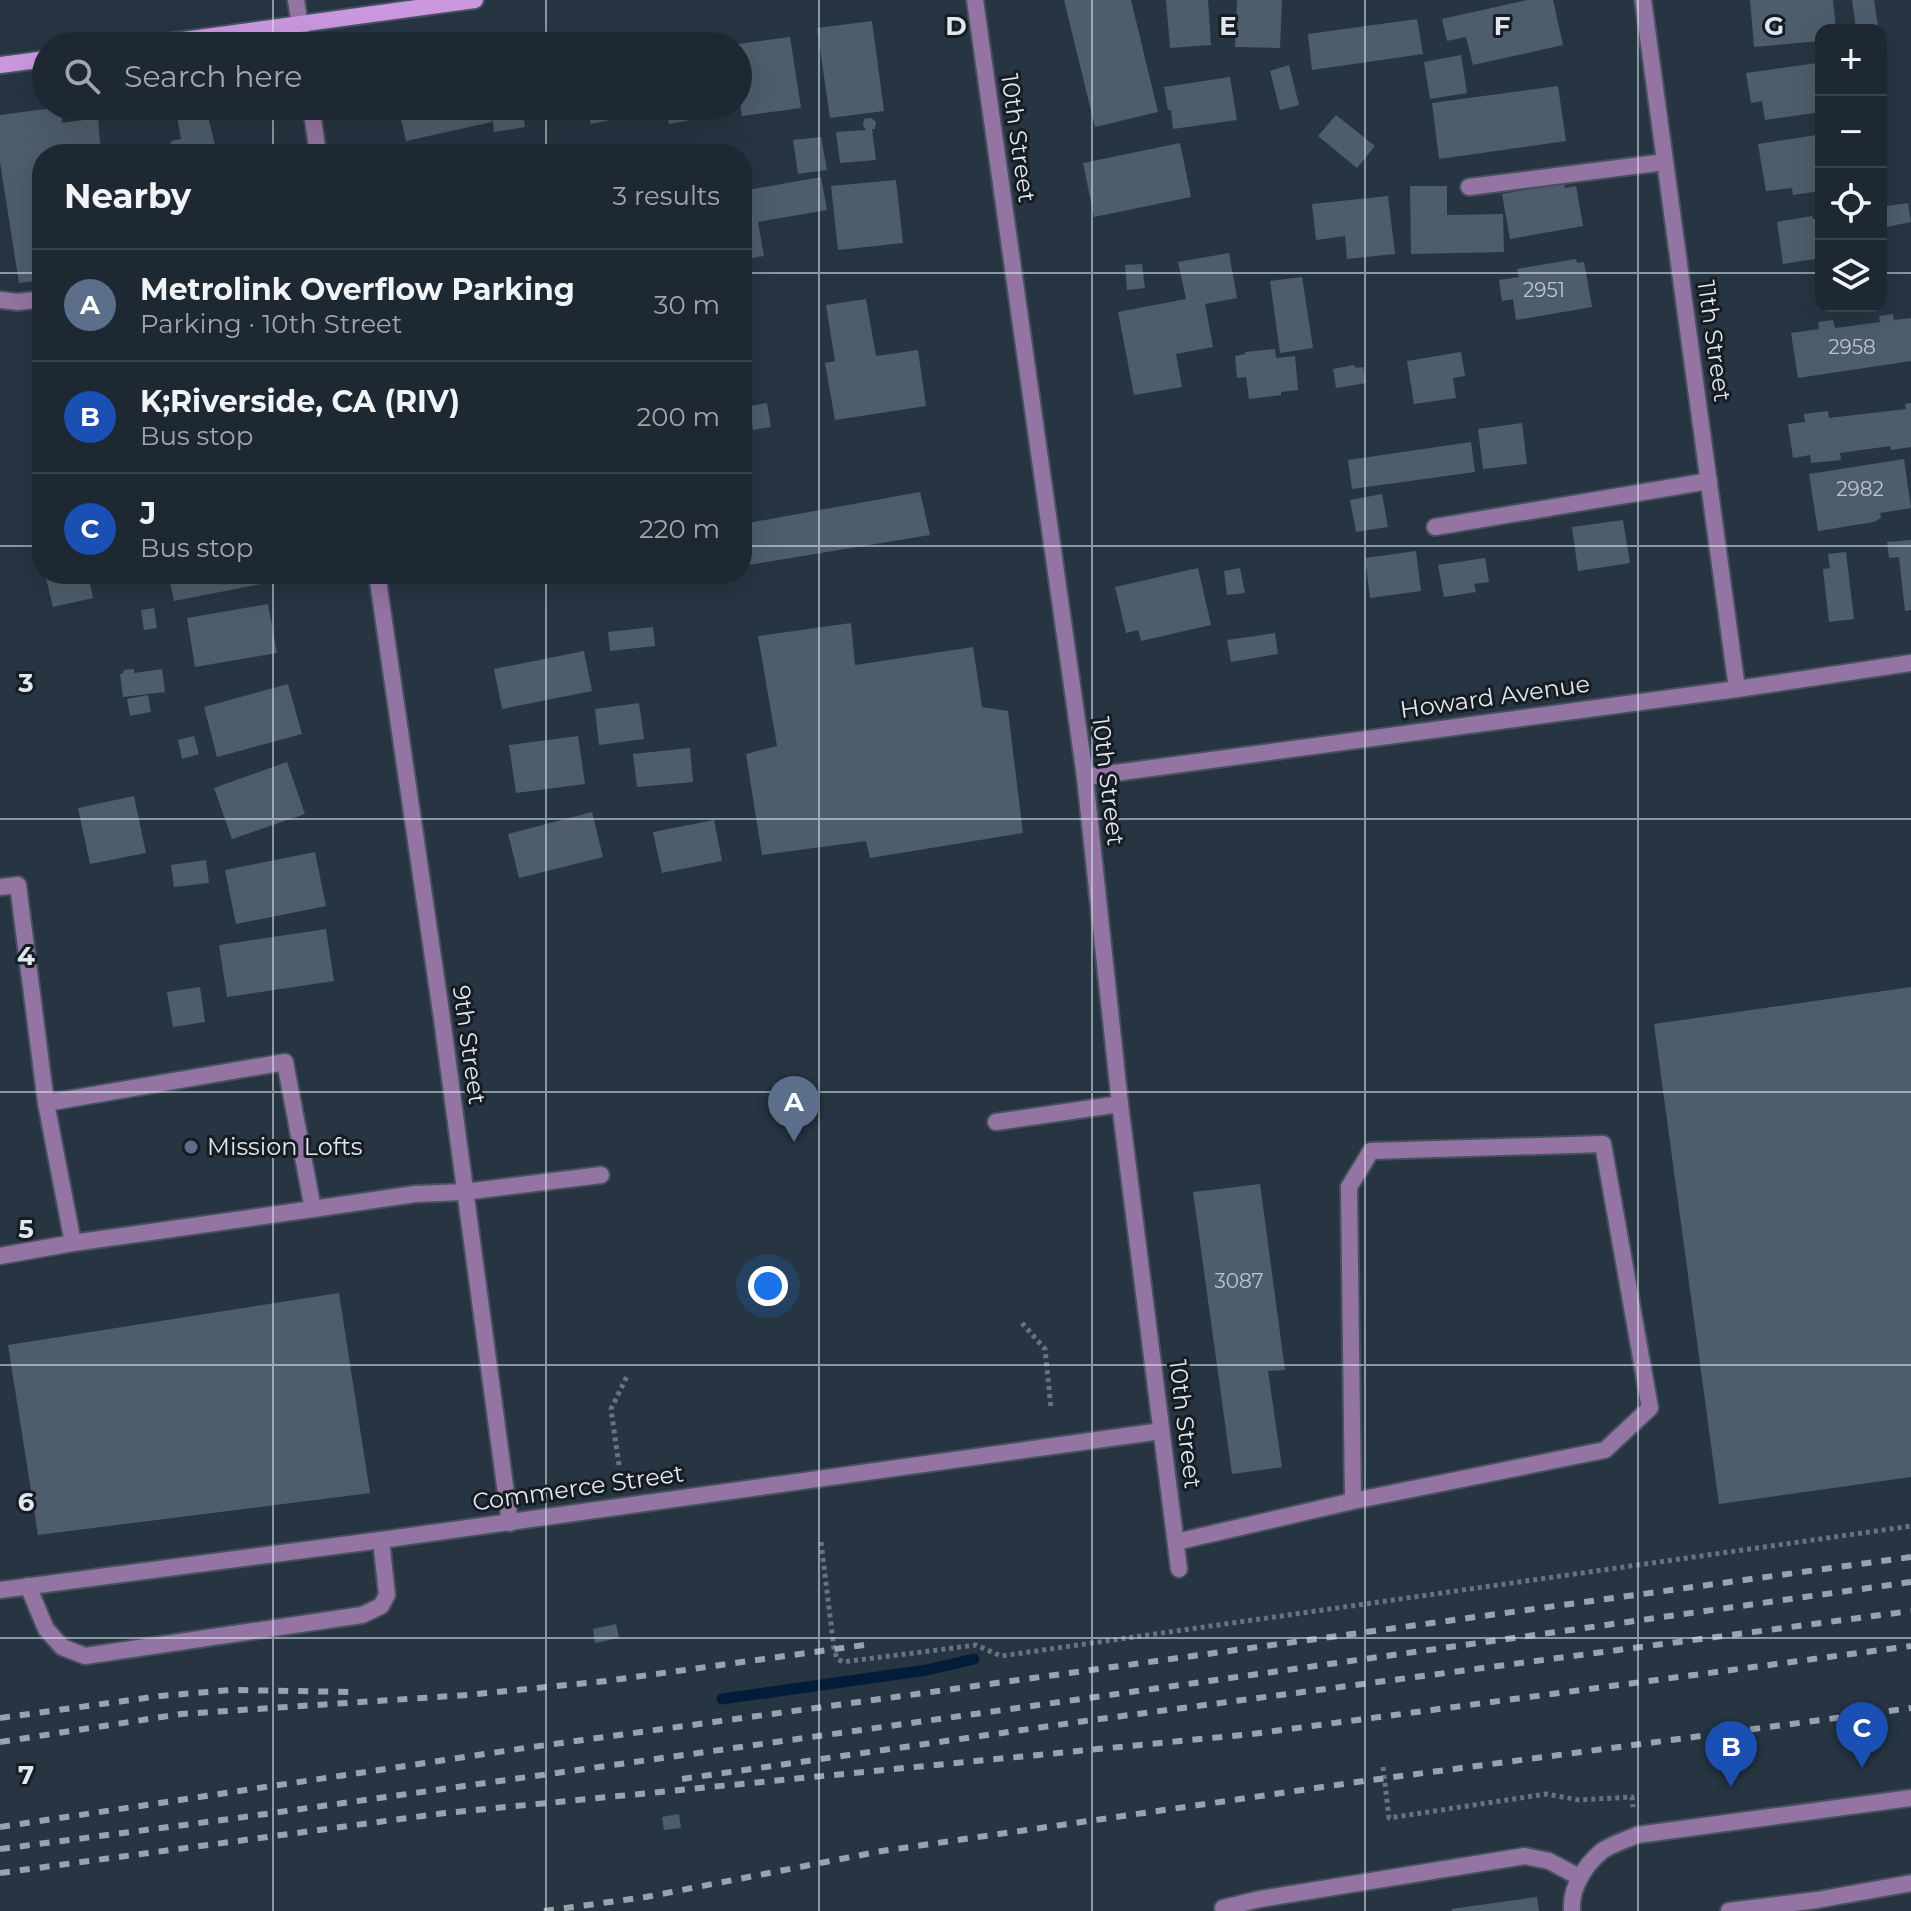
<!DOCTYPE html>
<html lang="en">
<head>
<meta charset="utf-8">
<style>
	:root { --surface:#1d2832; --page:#25303a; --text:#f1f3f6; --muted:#a0a6ac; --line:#3b444d; --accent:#f790cd }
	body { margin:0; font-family:Montserrat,sans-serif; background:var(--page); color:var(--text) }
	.controls { position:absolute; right:24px; top:24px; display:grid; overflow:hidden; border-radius:16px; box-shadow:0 8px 32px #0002 }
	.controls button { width:72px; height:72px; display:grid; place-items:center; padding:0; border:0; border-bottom:2px solid var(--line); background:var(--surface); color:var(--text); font:40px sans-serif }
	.you { position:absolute; left:768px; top:1286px; width:28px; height:28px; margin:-20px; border:6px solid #fff; border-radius:50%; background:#1a73e8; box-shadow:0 0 0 12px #1a73e833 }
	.badge { display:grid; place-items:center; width:52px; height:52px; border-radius:50%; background:var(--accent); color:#fff; font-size:26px; font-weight:700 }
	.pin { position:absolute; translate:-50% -66px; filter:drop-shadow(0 2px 4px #0008) }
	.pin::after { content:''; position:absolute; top:42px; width:28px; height:24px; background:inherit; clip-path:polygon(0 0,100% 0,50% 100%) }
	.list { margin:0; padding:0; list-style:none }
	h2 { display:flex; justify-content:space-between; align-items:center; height:104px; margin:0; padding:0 32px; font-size:34px }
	h2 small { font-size:26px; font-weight:400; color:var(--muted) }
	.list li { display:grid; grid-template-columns:52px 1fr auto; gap:24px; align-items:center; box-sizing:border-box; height:112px; padding:0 32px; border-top:2px solid var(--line) }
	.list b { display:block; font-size:30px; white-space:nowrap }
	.list p { margin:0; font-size:26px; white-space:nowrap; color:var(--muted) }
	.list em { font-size:26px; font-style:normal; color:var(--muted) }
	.icon { flex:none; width:44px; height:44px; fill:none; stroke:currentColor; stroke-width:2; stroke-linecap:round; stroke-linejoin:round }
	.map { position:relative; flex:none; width:1911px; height:1911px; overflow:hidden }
	.search { position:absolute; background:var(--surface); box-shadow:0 8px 32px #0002; left:32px; top:32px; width:720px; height:88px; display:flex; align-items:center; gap:20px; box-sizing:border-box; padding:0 28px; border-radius:44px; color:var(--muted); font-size:30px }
	.panel { position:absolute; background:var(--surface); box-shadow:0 8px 32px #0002; left:32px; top:144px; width:720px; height:440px; border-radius:32px }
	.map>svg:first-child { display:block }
</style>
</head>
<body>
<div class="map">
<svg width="1911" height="1911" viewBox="0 0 1911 1911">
	<rect width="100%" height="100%" fill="#273542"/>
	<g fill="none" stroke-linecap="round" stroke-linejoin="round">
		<!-- stream -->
		<polyline stroke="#011d3a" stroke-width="11" points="722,1699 927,1670 974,1659"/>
	</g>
	<!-- building -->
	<g fill="#4e5d6b">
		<polygon points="1064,0 1131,0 1158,112 1095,127"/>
		<polygon points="1166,0 1208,0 1211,45 1170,48"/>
		<polygon points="1237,0 1282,0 1280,48 1235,47"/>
		<polygon points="1527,0 1553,0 1563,45 1473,65 1466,37 1447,41 1442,19"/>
		<polygon points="1750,0 1833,0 1836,30 1821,30 1821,41 1754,47"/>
		<polygon points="1852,0 1874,0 1878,26 1856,29"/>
		<polygon points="1417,19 1423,54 1312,70 1308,34"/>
		<polygon points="872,21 884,111 830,118 817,28"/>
		<polygon points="790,37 801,108 742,116 738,87 738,44"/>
		<polygon points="1461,55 1467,93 1430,99 1424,62"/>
		<polygon points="1817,63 1821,92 1821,112 1765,120 1762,101 1751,103 1746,73"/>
		<polygon points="1289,65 1299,105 1280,110 1270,71"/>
		<polygon points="1230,77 1237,120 1173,129 1171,110 1168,110 1164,87"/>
		<polygon points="1558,86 1566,141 1439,159 1432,103"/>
		<polygon points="398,106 488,106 492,122 406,141"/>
		<polygon points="491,106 522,106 525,127 494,132"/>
		<polygon points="587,106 644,106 646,113 591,124"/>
		<polygon points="666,106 710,106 712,116 669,124"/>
		<polygon points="61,107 62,123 98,118 101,154 42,154 42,280 19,283 0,162 0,115"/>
		<polygon points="207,112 217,154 135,154 135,152 170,149 171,141 181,139 177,116"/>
		<polygon points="1336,115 1375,146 1357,168 1318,136"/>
		<polygon points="871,118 876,122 875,129 872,129 876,160 840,163 836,132 866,130 863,126 864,119"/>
		<polygon points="1816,135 1817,145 1821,144 1821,191 1793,195 1792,188 1766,191 1758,144"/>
		<polygon points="821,137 827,170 798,174 793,140"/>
		<polygon points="1180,143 1191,197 1094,217 1083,163"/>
		<polygon points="821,177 827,210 758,222 764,256 742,260 742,191"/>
		<polygon points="896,180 903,243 838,250 831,186"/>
		<polygon points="1564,183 1565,188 1576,186 1583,226 1510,239 1502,194"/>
		<polygon points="1410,186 1447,186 1447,215 1503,214 1504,252 1411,254"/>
		<polygon points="1388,196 1395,254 1347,259 1345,236 1316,240 1312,204"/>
		<polygon points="1908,203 1911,222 1881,228 1881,207"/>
		<polygon points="1812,216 1813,219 1821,218 1821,258 1783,264 1777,222"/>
		<polygon points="1229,253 1237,298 1205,304 1213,347 1176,354 1182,387 1134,395 1118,312 1186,299 1178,262"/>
		<polygon points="1576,259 1577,263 1584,262 1592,307 1516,320 1513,299 1502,301 1499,280 1519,277 1517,269"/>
		<polygon points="1142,264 1145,288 1127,290 1125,265"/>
		<polygon points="1302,277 1313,348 1280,353 1270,281"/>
		<polygon points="866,299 876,356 918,350 926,406 835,420 825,363 835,361 826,305"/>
		<polygon points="1893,314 1894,320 1911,318 1911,361 1798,378 1791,333 1819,329 1818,322 1833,320 1835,328 1880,322 1879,316"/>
		<polygon points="1275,349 1276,358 1295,356 1298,390 1281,392 1281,395 1249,399 1246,377 1237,378 1235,356 1245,354 1245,352"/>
		<polygon points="1461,352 1465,376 1453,378 1456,398 1414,404 1407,361"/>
		<polygon points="1354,365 1356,368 1363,367 1366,383 1336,388 1333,369"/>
		<polygon points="767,403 771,427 753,430 749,406"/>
		<polygon points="1911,403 1911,447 1891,450 1890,446 1840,453 1841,460 1811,463 1810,455 1793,458 1788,424 1805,422 1804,414 1828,411 1829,418 1906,409 1905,404"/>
		<polygon points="1522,423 1527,464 1483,469 1478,429"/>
		<polygon points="1471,442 1475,472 1352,489 1348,460"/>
		<polygon points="1904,459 1911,508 1880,513 1881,518 1874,522 1818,531 1809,474"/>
		<polygon points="920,492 930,535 749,565 742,524"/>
		<polygon points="1382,494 1388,527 1356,532 1350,500"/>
		<polygon points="1623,520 1630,563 1578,571 1572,527"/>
		<polygon points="1911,540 1911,610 1905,611 1899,557 1889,558 1887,542"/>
		<polygon points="1416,551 1421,591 1370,598 1365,558"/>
		<polygon points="1846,552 1854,619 1829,622 1823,569 1830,568 1828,554"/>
		<polygon points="1485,558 1489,582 1474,584 1476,592 1444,597 1438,565"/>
		<polygon points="1198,568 1211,625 1141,641 1138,630 1126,633 1115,587"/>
		<polygon points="1240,568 1245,593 1227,595 1224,571"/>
		<polygon points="45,574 88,574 93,598 53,607"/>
		<polygon points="168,574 280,574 281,580 174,601"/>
		<polygon points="268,604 277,653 195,667 187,618"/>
		<polygon points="154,608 157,628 144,630 141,610"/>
		<polygon points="851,623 855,665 973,647 982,707 1008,711 1023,833 870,858 866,841 762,855 746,754 777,746 758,636"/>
		<polygon points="653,627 655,646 610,651 608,632"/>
		<polygon points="1275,633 1278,654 1231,662 1227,640"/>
		<polygon points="584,651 592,691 502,709 494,669"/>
		<polygon points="134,669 134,673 162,669 165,692 123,697 120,674 123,673 124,670"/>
		<polygon points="288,684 302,734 217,757 204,707"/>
		<polygon points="148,695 151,712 130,716 127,699"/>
		<polygon points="639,703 644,739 599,745 595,709"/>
		<polygon points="194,736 199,754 182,759 178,740"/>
		<polygon points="578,736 585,784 516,793 509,745"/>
		<polygon points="690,748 693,782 637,787 633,754"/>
		<polygon points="287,762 305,814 232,839 214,788"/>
		<polygon points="134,796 146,853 90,864 78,808"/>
		<polygon points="592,812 603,857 519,878 508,834"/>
		<polygon points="714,820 722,861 662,873 653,832"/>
		<polygon points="315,852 326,906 236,924 225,870"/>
		<polygon points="206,860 209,883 174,887 171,865"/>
		<polygon points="326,929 334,981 227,997 219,945"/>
		<polygon points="200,987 205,1022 173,1027 167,992"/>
		<polygon points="1911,987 1911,1477 1719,1504 1654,1024"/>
		<polygon points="1260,1184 1285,1370 1268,1371 1282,1467 1232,1474 1193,1192"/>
		<polygon points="339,1293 370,1493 38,1535 8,1345"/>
		<polygon points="616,1624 619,1638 595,1643 593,1629"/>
		<polygon points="679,1814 681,1828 664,1830 662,1817"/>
		<polygon points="1537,1897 1539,1911 1452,1911 1451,1909"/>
	</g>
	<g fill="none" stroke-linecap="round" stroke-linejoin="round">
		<defs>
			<g id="lane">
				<polyline points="1469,187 1665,162"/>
				<polyline points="0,300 18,302 42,299"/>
				<polyline points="1435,527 1709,481"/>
				<polyline points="0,887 18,885 46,1103"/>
				<polyline points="996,1122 1120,1104"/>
				<polyline points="313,1209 73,1243 46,1103 285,1062 313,1209 415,1194 464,1192 601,1175"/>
				<polyline points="0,1256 73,1243"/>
				<polyline points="1176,1542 1353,1501 1605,1450 1650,1408 1603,1144 1371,1151 1349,1187 1353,1501"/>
				<polyline points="28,1586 46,1629 62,1647 85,1656 362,1615 381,1606 387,1595 381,1540"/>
				<polyline points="1224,1911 1223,1908 1260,1899 1525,1856 1549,1861 1579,1877"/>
				<path d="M 1572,1911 C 1570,1888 1585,1865 1602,1851 C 1612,1844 1626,1840 1637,1835 L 1911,1798"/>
				<polyline points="1729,1911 1817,1900 1911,1883"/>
			</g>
			<g id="street">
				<polyline points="296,0 303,46"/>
				<polyline points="975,0 1085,777 1120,1104 1179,1569"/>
				<polyline points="1643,0 1737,689"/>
				<polyline points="311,106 318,154"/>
				<polyline points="377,574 442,1019 510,1523"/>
				<polyline points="1085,777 1737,689 1911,663"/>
				<polyline points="0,1590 381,1540 1161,1431"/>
			</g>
			<g id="secondary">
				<polyline points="139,46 475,0"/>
				<polyline points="0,65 46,59"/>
			</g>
		</defs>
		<!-- lane casing -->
		<use href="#lane" stroke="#44525e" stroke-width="20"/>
		<!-- street casing -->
		<use href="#street" stroke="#44525e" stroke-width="20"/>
		<!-- secondary casing -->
		<use href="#secondary" stroke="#44525e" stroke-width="20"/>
		<!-- path -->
		<g stroke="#67737e" stroke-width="5" stroke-dasharray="4 4" stroke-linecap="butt">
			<polyline points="1022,1323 1045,1349 1051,1408"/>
			<polyline points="619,1465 611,1409 628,1374"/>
			<polyline points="821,1542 834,1649 837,1659 843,1662 976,1645 1001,1656 1911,1526"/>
			<polyline points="1383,1767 1389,1818 1546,1794 1579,1800 1632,1797 1633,1807"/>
		</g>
		<!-- lane -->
		<use href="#lane" stroke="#9474a2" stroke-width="16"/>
		<!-- street -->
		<use href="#street" stroke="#9474a2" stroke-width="16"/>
		<!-- secondary -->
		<use href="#secondary" stroke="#cb98e0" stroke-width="16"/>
		<!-- rail -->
		<g stroke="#98a3ad" stroke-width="6" stroke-dasharray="10 10" stroke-linecap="butt">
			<polyline points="0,1718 160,1696 231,1690 351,1692"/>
			<polyline points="0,1742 181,1714 467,1695 606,1681 864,1645"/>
			<polyline points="682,1779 1085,1721 1911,1611"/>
			<polyline points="0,1827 525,1748 1911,1557"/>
			<polyline points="0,1849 230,1819 1911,1582"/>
			<polyline points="0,1873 445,1813 1252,1734 1911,1646"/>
			<polyline points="544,1911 646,1897 882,1851 1364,1781 1911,1708"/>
		</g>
	</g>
	<!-- grid -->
	<path fill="none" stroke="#dfe8f0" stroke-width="2" stroke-opacity="0.55" d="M 273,0 L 273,46M 546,0 L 546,46M 819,0 L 819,1911M 1092,0 L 1092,1911M 1365,0 L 1365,1911M 1638,0 L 1638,1911M 273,106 L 273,154M 546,106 L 546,154M 0,273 L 42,273M 742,273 L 1821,273M 1881,273 L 1911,273M 0,546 L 42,546M 742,546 L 1911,546M 273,574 L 273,1911M 546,574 L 546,1911M 0,819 L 1911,819M 0,1092 L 1911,1092M 0,1365 L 1911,1365M 0,1638 L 1911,1638"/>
	<!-- markers -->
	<circle fill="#5c6f8a" stroke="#161c22" stroke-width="3" cx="191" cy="1147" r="8"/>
	<g text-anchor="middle" stroke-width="6" stroke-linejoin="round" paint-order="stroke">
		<!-- number labels -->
		<g font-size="20" fill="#bbc5cf">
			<text x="1544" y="297">2951</text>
			<text x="1852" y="354">2958</text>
			<text x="1860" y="496">2982</text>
			<text x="1239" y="1288">3087</text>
		</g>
		<!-- street labels -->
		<g font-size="24" fill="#dfe8f0" stroke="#161c22">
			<text transform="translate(1018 138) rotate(82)" y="8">10th Street</text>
			<text transform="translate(1714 341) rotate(82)" y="8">11th Street</text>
			<text transform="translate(1495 697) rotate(-8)" y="8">Howard Avenue</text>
			<text transform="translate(1108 781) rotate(83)" y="8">10th Street</text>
			<text transform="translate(469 1045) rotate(82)" y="8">9th Street</text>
			<text transform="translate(1185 1424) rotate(83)" y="8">10th Street</text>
			<text transform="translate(578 1488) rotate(-8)" y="8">Commerce Street</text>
		</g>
		<!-- poi labels -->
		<g font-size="24" fill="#dfe8f0" stroke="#161c22" text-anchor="start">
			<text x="207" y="1155">Mission Lofts</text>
		</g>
	</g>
	<g font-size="26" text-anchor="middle" font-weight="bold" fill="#dfe8f0" stroke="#161c22" stroke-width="6" stroke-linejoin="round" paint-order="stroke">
		<text x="956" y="35">D</text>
		<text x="1228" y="35">E</text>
		<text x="1502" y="35">F</text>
		<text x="1774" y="35">G</text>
		<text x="26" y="692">3</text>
		<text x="26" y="965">4</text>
		<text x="26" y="1238">5</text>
		<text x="26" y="1511">6</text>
		<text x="26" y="1784">7</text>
	</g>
</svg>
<div class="controls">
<button>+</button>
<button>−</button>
<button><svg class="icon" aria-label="locate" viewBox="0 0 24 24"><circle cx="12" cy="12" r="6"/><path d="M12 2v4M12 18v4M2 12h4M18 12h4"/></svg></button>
<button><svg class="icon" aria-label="layers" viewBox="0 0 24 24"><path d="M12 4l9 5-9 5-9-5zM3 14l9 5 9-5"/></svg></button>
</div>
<div class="you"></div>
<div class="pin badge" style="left:794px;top:1142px;background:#5c6f8a">A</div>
<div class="pin badge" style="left:1731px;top:1787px;background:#1a4fb4">B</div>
<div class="pin badge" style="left:1862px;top:1768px;background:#1a4fb4">C</div>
<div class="search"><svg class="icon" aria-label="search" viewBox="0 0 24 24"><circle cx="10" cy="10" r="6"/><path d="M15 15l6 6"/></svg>Search here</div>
<section class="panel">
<h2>Nearby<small>3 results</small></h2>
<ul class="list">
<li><span class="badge" style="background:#5c6f8a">A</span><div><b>Metrolink Overflow Parking</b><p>Parking · 10th Street</p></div><em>30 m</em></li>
<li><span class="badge" style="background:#1a4fb4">B</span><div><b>K;Riverside, CA (RIV)</b><p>Bus stop</p></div><em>200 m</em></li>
<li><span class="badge" style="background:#1a4fb4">C</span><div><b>J</b><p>Bus stop</p></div><em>220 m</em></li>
</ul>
</section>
</div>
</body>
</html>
